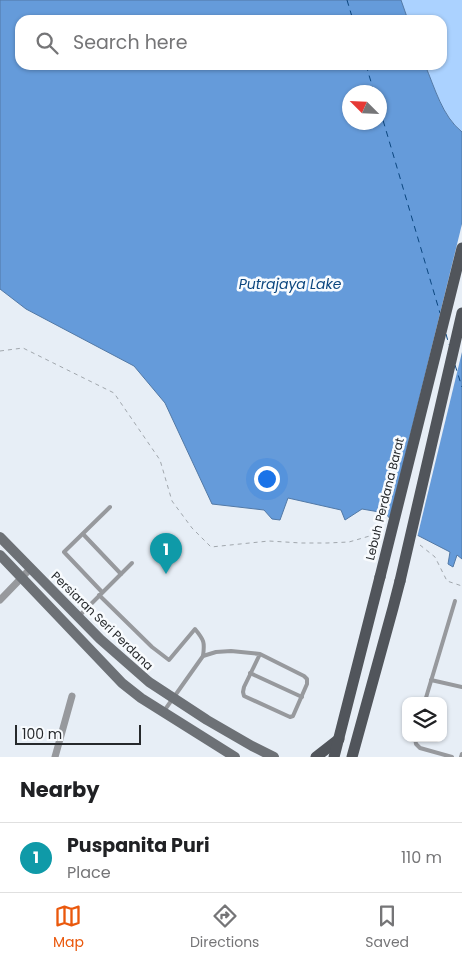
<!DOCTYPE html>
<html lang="en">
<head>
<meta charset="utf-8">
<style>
	:root { --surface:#fff; --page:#f2f2f2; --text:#202124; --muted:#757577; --line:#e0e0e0; --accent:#ea580c }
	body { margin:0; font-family:Poppins,sans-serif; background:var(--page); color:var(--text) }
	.controls { position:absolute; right:15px; bottom:15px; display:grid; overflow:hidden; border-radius:10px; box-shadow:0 1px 4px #0004 }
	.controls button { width:45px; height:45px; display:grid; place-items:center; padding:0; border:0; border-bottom:1px solid var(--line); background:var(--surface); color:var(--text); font:25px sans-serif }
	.compass { position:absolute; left:342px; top:85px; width:45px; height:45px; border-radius:50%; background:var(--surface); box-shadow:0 1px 4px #0004; rotate:294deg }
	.scale { position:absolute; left:15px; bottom:12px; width:126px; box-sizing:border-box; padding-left:5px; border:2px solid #26292c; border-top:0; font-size:14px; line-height:18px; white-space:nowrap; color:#26292c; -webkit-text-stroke:4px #f8fbfe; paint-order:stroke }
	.you { position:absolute; left:266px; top:478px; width:18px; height:18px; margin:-12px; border:4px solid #fff; border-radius:50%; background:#1a73e8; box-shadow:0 0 0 8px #1a73e833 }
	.badge { display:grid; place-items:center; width:32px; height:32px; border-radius:50%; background:var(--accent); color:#fff; font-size:16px; font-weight:700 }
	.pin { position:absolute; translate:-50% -41px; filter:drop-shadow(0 1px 2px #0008) }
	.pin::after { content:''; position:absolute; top:26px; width:18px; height:15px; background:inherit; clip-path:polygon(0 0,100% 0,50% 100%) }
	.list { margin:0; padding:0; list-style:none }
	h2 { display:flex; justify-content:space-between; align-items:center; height:65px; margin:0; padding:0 20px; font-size:21px }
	h2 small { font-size:16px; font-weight:400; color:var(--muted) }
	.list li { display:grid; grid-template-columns:32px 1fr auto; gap:15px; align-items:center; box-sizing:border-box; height:70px; padding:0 20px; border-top:1px solid var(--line) }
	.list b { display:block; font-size:19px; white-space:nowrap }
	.list p { margin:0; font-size:16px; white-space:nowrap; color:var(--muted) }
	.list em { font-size:16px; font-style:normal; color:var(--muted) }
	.icon { flex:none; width:28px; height:28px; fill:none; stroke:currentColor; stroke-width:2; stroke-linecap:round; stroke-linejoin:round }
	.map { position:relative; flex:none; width:462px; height:757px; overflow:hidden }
	.search { position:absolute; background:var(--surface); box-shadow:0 1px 4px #0004; left:15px; right:15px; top:15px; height:55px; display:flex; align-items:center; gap:12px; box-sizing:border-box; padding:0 18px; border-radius:15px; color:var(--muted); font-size:19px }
	.sheet { height:135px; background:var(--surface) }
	nav { display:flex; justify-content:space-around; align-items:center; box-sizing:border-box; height:70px; border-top:1px solid var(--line); background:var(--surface); font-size:14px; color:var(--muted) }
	nav a { display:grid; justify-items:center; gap:2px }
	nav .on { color:var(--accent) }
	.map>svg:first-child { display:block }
</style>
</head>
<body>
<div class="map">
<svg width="462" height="757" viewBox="0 0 462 757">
	<rect width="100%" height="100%" fill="#e7eef6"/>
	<!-- green -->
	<path fill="#abd2ff" d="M 401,0 L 462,0 L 462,132 C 442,116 435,88 425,65 L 442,65 L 442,20 L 408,20 Z"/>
	<!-- water -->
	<path fill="#659bda" stroke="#5279a6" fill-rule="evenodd" d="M 0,0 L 401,0 L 408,20 L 20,20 L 20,65 L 425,65 C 435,88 442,116 462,132 L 462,559 L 457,555 L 453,567 L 448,564 L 450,552 L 417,535 L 401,531 L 385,513 L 362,509 L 345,520 L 341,510 L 288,498 L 280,520 L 272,519 L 264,510 L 212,504 L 165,403 L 134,366 L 26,309 L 0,289 ZM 350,92 L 380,92 L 380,122 L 350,122 Z"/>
	<!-- pier -->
	<polygon fill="#e7eef6" points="462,224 462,352 417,538 400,533 389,521"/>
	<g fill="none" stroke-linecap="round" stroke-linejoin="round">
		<!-- ferry -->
		<g stroke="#0b467f" stroke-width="1" stroke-dasharray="6 5" stroke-linecap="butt">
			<polyline points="347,0 353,20"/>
			<polyline points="366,65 374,92"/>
			<polyline points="380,110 440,313"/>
			<polyline points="446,334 449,345"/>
			<polyline points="455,365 462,387"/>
		</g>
		<!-- path -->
		<g stroke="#a1a7ad" stroke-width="1" stroke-dasharray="4 4" stroke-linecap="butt">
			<polyline points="0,351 23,348 114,393 160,460 172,501 192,528 211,547 269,541 301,543 327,543 349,542 380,533"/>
			<polyline points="420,545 435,557 447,581 462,586"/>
		</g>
		<!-- lane -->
		<g stroke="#97999d" stroke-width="4">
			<polyline points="121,574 132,563"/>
			<polyline points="102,592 64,552 110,507"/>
			<path d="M 99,595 L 152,647 L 169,660 L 195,629 C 204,640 205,642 203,656"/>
			<polyline points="79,616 121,574 83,534"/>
			<polyline points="250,673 302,697"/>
			<polyline points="431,680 462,687"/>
			<polyline points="425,701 455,601"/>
			<polyline points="164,711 203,656 216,652 231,651 260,654 304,676 307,679 307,684 293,716 290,717 244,696 243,692 244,687 260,654"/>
			<polyline points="415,738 416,744 420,748 452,757"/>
			<polyline points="461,757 462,754"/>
		</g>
		<!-- street -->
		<g stroke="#97999d" stroke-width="7">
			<polyline points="0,600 30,569"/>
			<polyline points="55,757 72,696"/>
		</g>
		<!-- secondary -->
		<g stroke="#6d7176" stroke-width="10">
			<polyline points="0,537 100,639 149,682 207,720 252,746 274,757"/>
			<polyline points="0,555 122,683 141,698 235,757"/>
		</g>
		<!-- primary -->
		<g stroke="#51555b" stroke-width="11">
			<polyline points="316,757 339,739"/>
			<polyline points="334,757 380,577"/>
			<polyline points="352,757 393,608 400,581"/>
		</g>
		<!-- primary-bridge -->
		<g stroke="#51555b" stroke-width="11">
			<polyline points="380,577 462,248"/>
			<polyline points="400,581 462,313"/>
		</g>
	</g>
	<g text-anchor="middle" stroke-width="5" stroke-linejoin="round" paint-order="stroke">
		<!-- street labels -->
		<g font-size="12" fill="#26292c" stroke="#f8fbfe">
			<text transform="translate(385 499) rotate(-76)" y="4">Lebuh Perdana Barat</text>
			<text transform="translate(102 621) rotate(44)" y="4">Persiaran Seri Perdana</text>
		</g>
		<!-- water labels -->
		<g font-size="14" font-style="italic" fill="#0b467f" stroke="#f8fbfe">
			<text x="290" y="289">Putrajaya Lake</text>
		</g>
	</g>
</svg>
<div class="controls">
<button><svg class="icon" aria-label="layers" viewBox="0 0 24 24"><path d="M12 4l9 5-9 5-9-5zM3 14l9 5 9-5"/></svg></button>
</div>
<svg class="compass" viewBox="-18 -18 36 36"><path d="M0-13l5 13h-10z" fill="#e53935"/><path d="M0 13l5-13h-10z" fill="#757577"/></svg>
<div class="scale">100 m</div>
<div class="you"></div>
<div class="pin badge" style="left:166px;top:574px;background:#0f9aa8">1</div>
<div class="search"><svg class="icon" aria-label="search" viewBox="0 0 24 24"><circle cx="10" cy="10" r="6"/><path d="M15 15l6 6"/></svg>Search here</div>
</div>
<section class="sheet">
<h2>Nearby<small></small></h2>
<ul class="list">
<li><span class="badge" style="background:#0f9aa8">1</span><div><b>Puspanita Puri</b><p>Place</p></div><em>110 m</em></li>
</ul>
</section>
<nav>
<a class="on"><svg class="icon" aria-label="map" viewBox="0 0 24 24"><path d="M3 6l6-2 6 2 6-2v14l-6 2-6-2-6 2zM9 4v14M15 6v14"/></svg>Map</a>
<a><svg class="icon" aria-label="directions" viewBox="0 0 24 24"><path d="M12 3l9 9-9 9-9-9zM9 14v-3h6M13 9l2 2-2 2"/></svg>Directions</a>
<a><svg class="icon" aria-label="saved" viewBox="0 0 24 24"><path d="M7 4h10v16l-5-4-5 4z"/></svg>Saved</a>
</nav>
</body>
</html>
